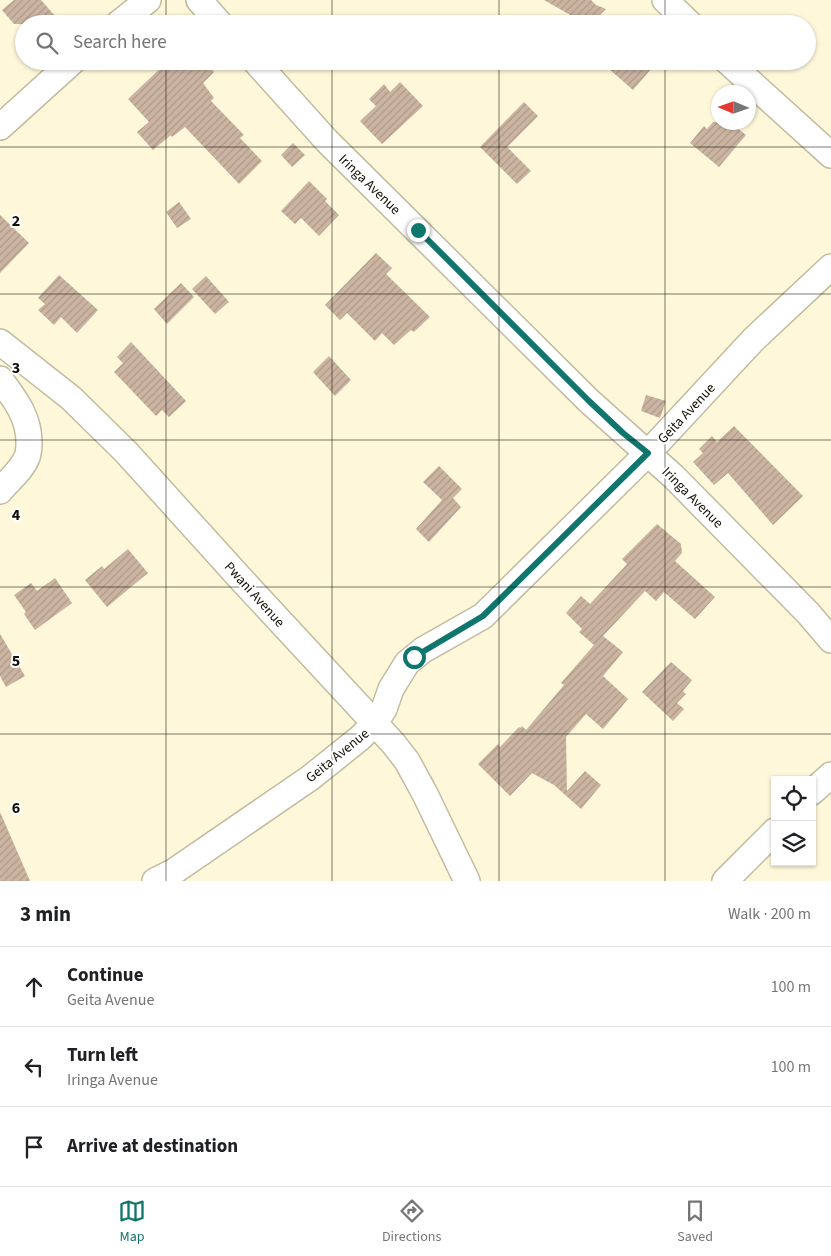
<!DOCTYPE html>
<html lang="en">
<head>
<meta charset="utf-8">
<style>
	:root { --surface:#fff; --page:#f6f6f6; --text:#202124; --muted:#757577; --line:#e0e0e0; --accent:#0f766e }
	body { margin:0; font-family:"Source Sans 3",sans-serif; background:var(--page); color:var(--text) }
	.controls { position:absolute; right:15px; bottom:15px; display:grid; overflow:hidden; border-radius:0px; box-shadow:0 1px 4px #0004 }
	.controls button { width:45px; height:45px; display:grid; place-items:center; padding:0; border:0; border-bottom:1px solid var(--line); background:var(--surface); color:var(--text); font:25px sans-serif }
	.compass { position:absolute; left:711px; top:85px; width:45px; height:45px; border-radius:50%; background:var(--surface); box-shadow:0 1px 4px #0004; rotate:272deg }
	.stop { position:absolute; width:15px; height:15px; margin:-11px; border:4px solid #0f766e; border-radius:50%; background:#fff }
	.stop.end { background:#0f766e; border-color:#fff; box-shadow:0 1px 5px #0008 }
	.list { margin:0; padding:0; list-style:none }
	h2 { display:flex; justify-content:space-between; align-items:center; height:65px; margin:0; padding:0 20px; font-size:21px }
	h2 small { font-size:16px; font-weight:400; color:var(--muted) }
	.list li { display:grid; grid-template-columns:32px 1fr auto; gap:15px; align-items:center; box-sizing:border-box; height:80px; padding:0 20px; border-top:1px solid var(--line) }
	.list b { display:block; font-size:19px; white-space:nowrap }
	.list p { margin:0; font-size:16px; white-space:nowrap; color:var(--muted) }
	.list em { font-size:16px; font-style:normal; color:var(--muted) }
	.icon { flex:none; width:28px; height:28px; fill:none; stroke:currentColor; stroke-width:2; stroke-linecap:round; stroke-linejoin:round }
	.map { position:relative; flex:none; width:831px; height:881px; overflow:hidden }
	.search { position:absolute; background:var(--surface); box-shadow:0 1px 4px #0004; left:15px; right:15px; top:15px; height:55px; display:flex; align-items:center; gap:12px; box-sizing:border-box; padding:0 18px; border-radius:28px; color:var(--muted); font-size:19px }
	.sheet { height:305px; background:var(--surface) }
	nav { display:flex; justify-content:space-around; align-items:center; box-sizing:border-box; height:70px; border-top:1px solid var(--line); background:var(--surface); font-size:14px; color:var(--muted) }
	nav a { display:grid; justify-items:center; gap:2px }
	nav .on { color:var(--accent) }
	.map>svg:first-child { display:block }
</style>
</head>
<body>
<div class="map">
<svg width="831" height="881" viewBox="0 0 831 881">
	<defs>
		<pattern id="building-hatch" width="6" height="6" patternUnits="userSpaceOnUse" patternTransform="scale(1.25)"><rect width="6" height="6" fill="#cbb4a1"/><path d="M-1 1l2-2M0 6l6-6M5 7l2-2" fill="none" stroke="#ad9a89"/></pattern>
	</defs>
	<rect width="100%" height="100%" fill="#fef7da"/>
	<!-- building -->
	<g fill="url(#building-hatch)">
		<polygon points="14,0 41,0 62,24 14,24 2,10"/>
		<polygon points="544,0 591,0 596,5 606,9 591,24 578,24 572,16"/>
		<polygon points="168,61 204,61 214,72 203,83 214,98 211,101 244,135 240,138 262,161 239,184 185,127 172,137 171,135 153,150 137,132 149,122 128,99"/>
		<polygon points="600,61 658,61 633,90"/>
		<polygon points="400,82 423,106 382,144 360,121 376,106 369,99 384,84 390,92"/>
		<polygon points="524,102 538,116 507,147 531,171 517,184 480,147"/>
		<polygon points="713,122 730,122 746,135 719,167 690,143 704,126 707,129"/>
		<polygon points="293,143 305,155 292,167 281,155"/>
		<polygon points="309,181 327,199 325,201 339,215 319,236 301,218 295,224 281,211"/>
		<polygon points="179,202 191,219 177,228 166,212"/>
		<polygon points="0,215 29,243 0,273"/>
		<polygon points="376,253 392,268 386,274 430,317 414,332 411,330 394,345 382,333 375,341 347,313 340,320 325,305"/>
		<polygon points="59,275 98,310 77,333 61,317 54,325 38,310 45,304 38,298"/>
		<polygon points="206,276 229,302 215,314 192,289"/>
		<polygon points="181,283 194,297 167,324 154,309"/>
		<polygon points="131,342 186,401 169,417 162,410 156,416 114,372 123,363 117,357"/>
		<polygon points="329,356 351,380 335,396 313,372"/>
		<polygon points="646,395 666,401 660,418 641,411"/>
		<polygon points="734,426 803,496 773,525 728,473 714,485 693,462 703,453 699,449 712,436 717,442"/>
		<polygon points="439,466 462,489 453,498 461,507 429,542 416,529 442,500 423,482"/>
		<polygon points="657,524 681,544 682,553 675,561 715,597 695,619 664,592 656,601 645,591 603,636 623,652 603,676 628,699 603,729 586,714 566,737 567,791 585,771 601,785 581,809 554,785 532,773 510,796 478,764 498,744 500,747 519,727 520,728 522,726 526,730 564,685 561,683 594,645 579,632 582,629 566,613 581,596 590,604 627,564 622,559"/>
		<polygon points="128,549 148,573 107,607 85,580 102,566 104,569"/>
		<polygon points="55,578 72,603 35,630 24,614 26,612 14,595 31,583 37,591"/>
		<polygon points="0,634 25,676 6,687 0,676"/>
		<polygon points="671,662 692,680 683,691 686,694 677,703 684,709 673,721 642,692"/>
		<polygon points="0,812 30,881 0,881"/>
	</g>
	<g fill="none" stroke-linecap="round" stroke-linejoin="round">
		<defs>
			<g id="minor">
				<polyline points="199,0 220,24"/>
				<polyline points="665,0 690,24"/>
				<polyline points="118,24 148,0"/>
				<polyline points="255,61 327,141 589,401 674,477 808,613 831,640"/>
				<polyline points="727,61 831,155"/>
				<polyline points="0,127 73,61"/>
				<polyline points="0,342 71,398 126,452 240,578 393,743 407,761 425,794 467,881"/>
				<path d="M 0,379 C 14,398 29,416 29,442 C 29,447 29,452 27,457 C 22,470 9,480 0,491"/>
				<polyline points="812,792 831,775"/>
				<polyline points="155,881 173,872 310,778 360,738 375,723 384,709 391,689 407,663 423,650 483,616 648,453 754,339 831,267"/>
				<polyline points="725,881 775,831"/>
			</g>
		</defs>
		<!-- minor casing -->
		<use href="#minor" stroke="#c2bba0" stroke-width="28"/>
		<!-- minor -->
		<use href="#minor" stroke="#fff" stroke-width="25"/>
	</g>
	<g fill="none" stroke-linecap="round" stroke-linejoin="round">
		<!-- route -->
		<polyline stroke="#0f766e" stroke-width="6" points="414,657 483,616 648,453 623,433 589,401 418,230"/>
	</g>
	<!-- grid -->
	<path fill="none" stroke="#110e05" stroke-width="1" stroke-opacity="0.55" d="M 166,0 L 166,24M 332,0 L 332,24M 499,0 L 499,24M 665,0 L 665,24M 166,61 L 166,881M 332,61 L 332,881M 499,61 L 499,881M 665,61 L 665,881M 0,147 L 831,147M 0,294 L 831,294M 0,440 L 831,440M 0,587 L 831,587M 0,734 L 831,734"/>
	<g text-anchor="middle" stroke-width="4" stroke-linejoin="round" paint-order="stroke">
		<!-- street labels -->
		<g font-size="14" fill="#110e05" stroke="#fff">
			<text transform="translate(370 184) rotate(44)" y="5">Iringa Avenue</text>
			<text transform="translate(686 413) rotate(-47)" y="5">Geita Avenue</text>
			<text transform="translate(693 497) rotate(45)" y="5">Iringa Avenue</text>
			<text transform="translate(255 594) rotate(48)" y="5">Pwani Avenue</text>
			<text transform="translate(337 755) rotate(-39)" y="5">Geita Avenue</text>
		</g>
	</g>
	<g font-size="16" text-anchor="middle" font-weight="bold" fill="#110e05" stroke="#fff" stroke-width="4" stroke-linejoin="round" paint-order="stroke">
		<text x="16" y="226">2</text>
		<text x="16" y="373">3</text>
		<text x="16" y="520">4</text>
		<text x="16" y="666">5</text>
		<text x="16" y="813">6</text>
	</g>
</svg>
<div class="controls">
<button><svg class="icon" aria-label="locate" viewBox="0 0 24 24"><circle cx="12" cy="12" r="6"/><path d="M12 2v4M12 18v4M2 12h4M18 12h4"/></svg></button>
<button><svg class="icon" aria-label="layers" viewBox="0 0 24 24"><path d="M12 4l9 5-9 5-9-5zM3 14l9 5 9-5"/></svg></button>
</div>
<svg class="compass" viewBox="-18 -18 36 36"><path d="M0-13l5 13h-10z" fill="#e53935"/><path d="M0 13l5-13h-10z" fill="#757577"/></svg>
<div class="stop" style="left:414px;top:657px"></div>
<div class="stop end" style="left:418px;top:230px"></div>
<div class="search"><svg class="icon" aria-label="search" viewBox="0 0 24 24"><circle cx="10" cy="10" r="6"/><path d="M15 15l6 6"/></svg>Search here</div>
</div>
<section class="sheet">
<h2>3 min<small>Walk · 200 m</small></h2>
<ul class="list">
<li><svg class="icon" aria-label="ahead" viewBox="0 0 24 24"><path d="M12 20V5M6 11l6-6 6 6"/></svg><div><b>Continue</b><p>Geita Avenue</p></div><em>100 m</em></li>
<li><svg class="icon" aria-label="left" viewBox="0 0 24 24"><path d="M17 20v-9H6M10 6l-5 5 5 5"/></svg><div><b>Turn left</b><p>Iringa Avenue</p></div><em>100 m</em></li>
<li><svg class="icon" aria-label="arrive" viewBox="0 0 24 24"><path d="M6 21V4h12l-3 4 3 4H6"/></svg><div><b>Arrive at destination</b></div></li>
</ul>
</section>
<nav>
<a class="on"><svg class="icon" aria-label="map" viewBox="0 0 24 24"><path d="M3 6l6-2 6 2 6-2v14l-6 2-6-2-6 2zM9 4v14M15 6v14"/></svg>Map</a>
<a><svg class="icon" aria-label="directions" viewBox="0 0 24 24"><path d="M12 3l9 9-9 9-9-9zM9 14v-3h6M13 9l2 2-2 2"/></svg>Directions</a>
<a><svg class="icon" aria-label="saved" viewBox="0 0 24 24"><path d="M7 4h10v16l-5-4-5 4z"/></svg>Saved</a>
</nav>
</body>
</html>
